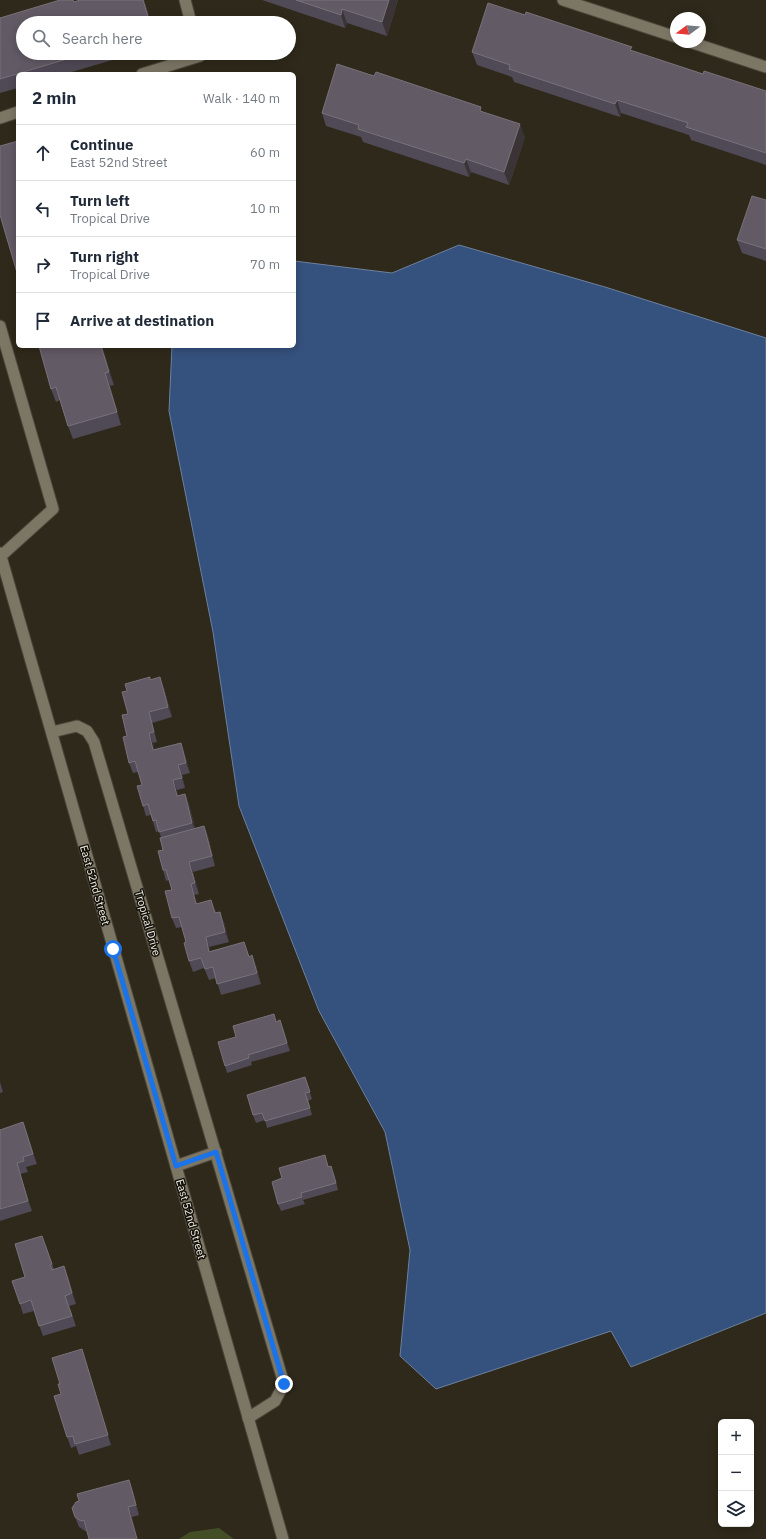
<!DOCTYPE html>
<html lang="en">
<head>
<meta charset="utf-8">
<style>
	:root { --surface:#fff; --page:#f6f6f7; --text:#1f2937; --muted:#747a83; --line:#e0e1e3 }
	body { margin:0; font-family:"IBM Plex Sans",sans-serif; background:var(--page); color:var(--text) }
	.controls { position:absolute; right:12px; bottom:12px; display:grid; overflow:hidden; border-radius:6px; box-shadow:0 2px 10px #0003 }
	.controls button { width:36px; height:36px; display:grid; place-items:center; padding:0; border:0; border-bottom:1px solid var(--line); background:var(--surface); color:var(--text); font:20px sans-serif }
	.compass { position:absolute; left:670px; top:12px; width:36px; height:36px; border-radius:50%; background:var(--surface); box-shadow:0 2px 10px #0003; rotate:254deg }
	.stop { position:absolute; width:12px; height:12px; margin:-9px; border:3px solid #1a73e8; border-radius:50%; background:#fff }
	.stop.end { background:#1a73e8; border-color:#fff; box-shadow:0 1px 4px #0008 }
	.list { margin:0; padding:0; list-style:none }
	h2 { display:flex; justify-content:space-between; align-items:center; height:52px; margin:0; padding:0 16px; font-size:17px }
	h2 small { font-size:13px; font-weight:400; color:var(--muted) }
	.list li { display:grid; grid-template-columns:26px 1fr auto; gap:12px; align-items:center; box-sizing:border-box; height:56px; padding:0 16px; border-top:1px solid var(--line) }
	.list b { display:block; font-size:15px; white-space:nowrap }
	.list p { margin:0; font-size:13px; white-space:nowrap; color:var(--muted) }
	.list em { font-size:13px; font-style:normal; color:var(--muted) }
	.icon { flex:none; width:22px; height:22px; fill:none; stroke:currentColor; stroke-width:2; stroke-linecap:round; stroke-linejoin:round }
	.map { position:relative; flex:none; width:766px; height:1539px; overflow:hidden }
	.search { position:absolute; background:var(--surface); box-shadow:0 2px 10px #0003; left:16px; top:16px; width:280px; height:44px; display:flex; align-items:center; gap:10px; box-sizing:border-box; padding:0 14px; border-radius:22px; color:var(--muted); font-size:15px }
	.panel { position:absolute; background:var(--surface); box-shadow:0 2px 10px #0003; left:16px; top:72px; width:280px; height:276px; border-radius:6px }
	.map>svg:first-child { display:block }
</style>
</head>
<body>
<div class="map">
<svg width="766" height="1539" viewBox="0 0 766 1539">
	<rect width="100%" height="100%" fill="#2e291a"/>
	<!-- green -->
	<polygon fill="#434e27" points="219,1528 234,1539 179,1539 190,1532"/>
	<!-- water -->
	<polygon fill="#35517d" stroke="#6e809c" points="459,245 605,287 766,338 766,1313 631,1367 611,1331 436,1389 400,1356 410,1250 385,1132 319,1011 239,806 213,632 169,411 172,346 294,346 294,261 392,273"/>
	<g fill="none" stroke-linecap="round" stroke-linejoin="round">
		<defs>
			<g id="service">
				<polyline points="185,0 191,23"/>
				<polyline points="563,0 676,37"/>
				<polyline points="690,42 766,67"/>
				<polyline points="142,74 200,56 199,53"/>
				<polyline points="0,118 18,112"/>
				<polyline points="0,326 53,509 1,556"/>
			</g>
			<g id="minor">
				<polyline points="52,732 77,726 87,731 94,742 284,1384 275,1401 248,1418"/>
				<polyline points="176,1166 216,1152"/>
			</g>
			<polyline id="tertiary" points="0,553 283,1539"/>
		</defs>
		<!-- service casing -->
		<use href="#service" stroke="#4c473a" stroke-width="13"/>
		<!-- minor casing -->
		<use href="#minor" stroke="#4c473a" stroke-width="13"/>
		<!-- tertiary casing -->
		<use href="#tertiary" stroke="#4c473a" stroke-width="13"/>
		<!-- service -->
		<use href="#service" stroke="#7c7665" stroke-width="11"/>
		<!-- minor -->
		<use href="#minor" stroke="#7c7665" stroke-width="11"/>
		<!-- tertiary -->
		<use href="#tertiary" stroke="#7c7665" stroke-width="11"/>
	</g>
	<!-- wall -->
	<g fill="#504956">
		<polygon points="144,0 151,23 23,23 23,53 136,53 65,74 18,74 18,88 0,93 0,18 74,2"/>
		<polygon points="262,0 398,0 387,36 347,23 345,28"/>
		<polygon points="633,51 703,74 766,91 766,165 691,140 689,135 621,113 620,117 514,82 512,77 477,65 472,52"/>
		<polygon points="374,76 483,112 525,137 509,185 471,172 469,177 363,142 361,137 326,126 322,113"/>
		<polygon points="766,200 766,261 742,253 737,240"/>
		<polygon points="102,346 114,385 110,386 121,425 73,439 68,426 60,400 56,402 51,389"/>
		<polygon points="151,680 164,688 172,717 152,723 157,742 153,743 154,750 181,743 190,773 182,775 185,788 177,790 178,796 185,794 189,804 195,828 204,826 208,836 215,866 193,872 199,894 194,895 197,903 215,910 216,913 224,922 229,942 209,947 210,951 244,942 249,956 256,966 261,984 221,995 216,978 209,980 204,968 193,972 189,961 186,942 182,927 176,928 172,918 172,890 169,880 166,881 163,870 163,850 161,837 159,831 156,832 151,815 146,816 143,806 142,785 138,772 133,773 129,763 127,736 128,714 127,691"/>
		<polygon points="280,1020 290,1051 251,1062 252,1065 227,1073 225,1066 236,1037"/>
		<polygon points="305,1077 312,1099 308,1101 312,1115 267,1128 265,1120 256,1123 253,1115"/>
		<polygon points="0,1082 3,1092 0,1093"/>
		<polygon points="23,1122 37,1164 26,1167 28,1172 20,1174 32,1211 0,1221 0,1130"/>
		<polygon points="327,1162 329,1167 334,1174 338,1190 303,1200 305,1204 281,1211 278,1204 282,1178"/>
		<polygon points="46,1246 54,1269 68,1277 76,1304 69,1306 76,1326 43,1336 34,1311 23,1314 20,1304"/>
		<polygon points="85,1360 111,1445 79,1455 76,1446 71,1448 67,1437 60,1384"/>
		<polygon points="129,1480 133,1491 139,1515 87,1531 85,1531 79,1527 75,1517 79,1501"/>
	</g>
	<!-- shaded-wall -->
	<g fill="#3b3437">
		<polygon points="143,0 144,0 151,23 150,23"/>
		<polygon points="389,0 398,0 387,36 382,22"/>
		<polygon points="342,9 347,23 345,28 341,15"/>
		<polygon points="617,100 621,113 620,117 615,104"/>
		<polygon points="520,124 525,137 509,185 504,172"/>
		<polygon points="466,159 471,172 469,177 464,163"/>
		<polygon points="101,346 102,346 114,385 109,372"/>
		<polygon points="105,373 110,386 121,425"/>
		<polygon points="160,677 164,688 172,717 168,707"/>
		<polygon points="149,733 153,743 157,761 153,750"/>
		<polygon points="181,743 185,754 190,773 186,763"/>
		<polygon points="178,765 182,775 185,788 182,778"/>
		<polygon points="173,780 177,790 181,806 177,796"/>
		<polygon points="185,794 189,804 196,833 192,823"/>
		<polygon points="204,826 208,836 215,866 212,856"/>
		<polygon points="189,862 193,872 199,894 195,883"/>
		<polygon points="191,884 194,895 200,914 196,904"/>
		<polygon points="211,900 215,910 219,924 215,913"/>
		<polygon points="220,912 224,922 229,942 225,932"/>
		<polygon points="206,937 209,947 213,962 209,952"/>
		<polygon points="252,955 256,966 261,984 257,973"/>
		<polygon points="280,1020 283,1027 290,1051 287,1043"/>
		<polygon points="23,1122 27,1133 37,1164 33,1154"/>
		<polygon points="17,1163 20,1174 32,1211 28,1201"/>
		<polygon points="64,1266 68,1277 76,1304 72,1293"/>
		<polygon points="82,1349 85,1360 111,1445 108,1435"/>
		<polygon points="129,1480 133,1491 139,1515 136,1505"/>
		<polygon points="128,1507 132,1517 138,1539 137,1539"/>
	</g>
	<!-- building -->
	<g fill="#625a65" stroke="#787279">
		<polygon points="60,0 73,0 74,2 80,0 143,0 150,23 23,23 23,53 87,53 0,79 0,18"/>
		<polygon points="296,0 389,0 382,22 342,9 341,15"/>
		<polygon points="488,3 525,15 526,12 632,47 630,50 703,74 704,71 766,91 766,153 686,127 688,123 617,100 615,104 509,69 510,65 472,52"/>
		<polygon points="337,64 374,76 376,72 481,107 480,111 520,124 504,172 466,159 464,163 358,129 359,125 322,113"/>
		<polygon points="18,141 18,276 0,215 0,146"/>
		<polygon points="752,196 766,200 766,249 737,240"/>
		<polygon points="39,346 101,346 109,372 105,373 117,412 68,426 56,387 51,389"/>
		<polygon points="150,677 150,680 160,677 168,707 149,712 154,732 149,733 153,750 181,743 186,763 178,765 182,778 173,780 177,796 185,794 192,823 159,832 156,820 153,821 148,804 143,806 137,786 142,785 135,761 129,763 123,737 127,736 122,715 128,714 122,692 127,691 125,684"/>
		<polygon points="204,826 212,856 189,862 195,883 191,884 196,904 211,900 215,913 220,912 225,932 206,937 209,952 244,942 249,957 252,955 257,973 217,984 213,967 205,969 201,958 189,961 184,943 186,942 179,917 172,918 165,891 172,890 166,870 163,870 158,851 163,850 160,838"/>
		<polygon points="274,1014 276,1022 280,1020 287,1043 248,1055 249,1058 225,1066 218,1042 236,1037 233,1026"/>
		<polygon points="305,1077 310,1092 305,1093 310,1108 265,1121 262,1113 253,1115 247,1095"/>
		<polygon points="23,1122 33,1154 23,1157 24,1161 17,1163 28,1201 0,1209 0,1130"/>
		<polygon points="325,1155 328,1167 331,1166 336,1183 301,1193 302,1197 278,1204 272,1182 282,1178 279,1168"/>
		<polygon points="42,1236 52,1264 50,1265 52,1270 64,1266 72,1293 65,1296 72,1316 39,1326 31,1300 20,1304 12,1281 25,1277 15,1244"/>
		<polygon points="82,1349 108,1435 75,1444 73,1436 67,1437 54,1396 61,1394 58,1384 60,1384 52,1358"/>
		<polygon points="129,1480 136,1505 128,1507 137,1539 89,1539 84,1520 81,1521 75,1517 72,1508 76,1502 79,1501 77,1494"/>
	</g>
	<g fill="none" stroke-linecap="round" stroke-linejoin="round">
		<!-- route -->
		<polyline stroke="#1a73e8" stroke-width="5" points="113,949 176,1166 216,1152 284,1384"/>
	</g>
	<g text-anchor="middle" stroke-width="3" stroke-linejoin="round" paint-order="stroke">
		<!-- street labels -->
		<g font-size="11" fill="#f2efe5" stroke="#14120b">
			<text transform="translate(95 885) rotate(74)" y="4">East 52nd Street</text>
			<text transform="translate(148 923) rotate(74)" y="4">Tropical Drive</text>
			<text transform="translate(191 1219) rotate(74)" y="4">East 52nd Street</text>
		</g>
	</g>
</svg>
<div class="controls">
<button>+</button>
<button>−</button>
<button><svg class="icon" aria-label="layers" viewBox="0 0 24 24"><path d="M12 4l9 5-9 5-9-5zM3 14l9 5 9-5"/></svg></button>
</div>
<svg class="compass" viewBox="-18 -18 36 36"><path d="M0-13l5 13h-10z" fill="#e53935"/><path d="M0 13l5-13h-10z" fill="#747a83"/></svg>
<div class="stop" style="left:113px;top:949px"></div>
<div class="stop end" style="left:284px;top:1384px"></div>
<div class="search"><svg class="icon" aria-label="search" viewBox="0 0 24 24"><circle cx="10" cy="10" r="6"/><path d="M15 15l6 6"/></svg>Search here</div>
<section class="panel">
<h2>2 min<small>Walk · 140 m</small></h2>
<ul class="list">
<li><svg class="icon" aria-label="ahead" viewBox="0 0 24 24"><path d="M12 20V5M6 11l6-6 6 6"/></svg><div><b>Continue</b><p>East 52nd Street</p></div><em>60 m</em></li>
<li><svg class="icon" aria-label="left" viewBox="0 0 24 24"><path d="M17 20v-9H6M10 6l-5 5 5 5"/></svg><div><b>Turn left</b><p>Tropical Drive</p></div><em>10 m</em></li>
<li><svg class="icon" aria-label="right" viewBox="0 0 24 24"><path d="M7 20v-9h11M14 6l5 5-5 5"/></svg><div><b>Turn right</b><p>Tropical Drive</p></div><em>70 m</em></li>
<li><svg class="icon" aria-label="arrive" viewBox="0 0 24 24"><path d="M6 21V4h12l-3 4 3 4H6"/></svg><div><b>Arrive at destination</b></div></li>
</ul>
</section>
</div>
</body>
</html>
